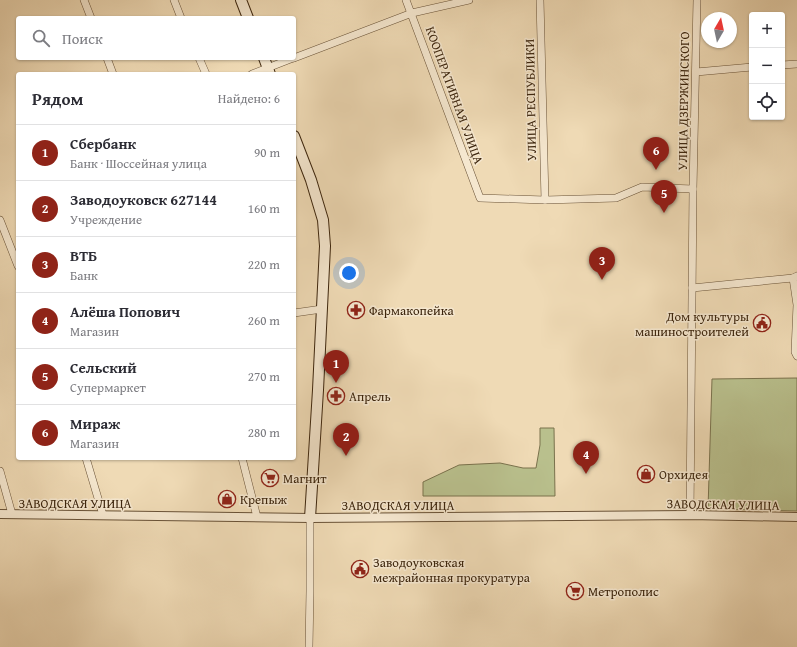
<!DOCTYPE html>
<html lang="ru">
<head>
<meta charset="utf-8">
<style>
	:root { --surface:#fff; --page:#f7f7f7; --text:#2b2b33; --muted:#7c7c81; --line:#e1e1e2; --accent:#8f2418 }
	body { margin:0; font-family:"Gentium Book Plus",serif; background:var(--page); color:var(--text) }
	.controls { position:absolute; right:12px; top:12px; display:grid; overflow:hidden; border-radius:4px; box-shadow:0 1px 3px #0004 }
	.controls button { width:36px; height:36px; display:grid; place-items:center; padding:0; border:0; border-bottom:1px solid var(--line); background:var(--surface); color:var(--text); font:20px sans-serif }
	.compass { position:absolute; left:701px; top:12px; width:36px; height:36px; border-radius:50%; background:var(--surface); box-shadow:0 1px 3px #0004; rotate:9deg }
	.you { position:absolute; left:349px; top:273px; width:14px; height:14px; margin:-10px; border:3px solid #fff; border-radius:50%; background:#1a73e8; box-shadow:0 0 0 6px #1a73e833 }
	.badge { display:grid; place-items:center; width:26px; height:26px; border-radius:50%; background:var(--accent); color:#fff; font-size:13px; font-weight:700 }
	.pin { position:absolute; translate:-50% -33px; filter:drop-shadow(0 1px 2px #0008) }
	.pin::after { content:''; position:absolute; top:21px; width:14px; height:12px; background:inherit; clip-path:polygon(0 0,100% 0,50% 100%) }
	.list { margin:0; padding:0; list-style:none }
	h2 { display:flex; justify-content:space-between; align-items:center; height:52px; margin:0; padding:0 16px; font-size:17px }
	h2 small { font-size:13px; font-weight:400; color:var(--muted) }
	.list li { display:grid; grid-template-columns:26px 1fr auto; gap:12px; align-items:center; box-sizing:border-box; height:56px; padding:0 16px; border-top:1px solid var(--line) }
	.list b { display:block; font-size:15px; white-space:nowrap }
	.list p { margin:0; font-size:13px; white-space:nowrap; color:var(--muted) }
	.list em { font-size:13px; font-style:normal; color:var(--muted) }
	.icon { flex:none; width:22px; height:22px; fill:none; stroke:currentColor; stroke-width:2; stroke-linecap:round; stroke-linejoin:round }
	.map { position:relative; flex:none; width:797px; height:647px; overflow:hidden }
	.search { position:absolute; background:var(--surface); box-shadow:0 1px 3px #0004; left:16px; top:16px; width:280px; height:44px; display:flex; align-items:center; gap:10px; box-sizing:border-box; padding:0 14px; border-radius:4px; color:var(--muted); font-size:15px }
	.panel { position:absolute; background:var(--surface); box-shadow:0 1px 3px #0004; left:16px; top:72px; width:280px; height:388px; border-radius:4px }
	.map>svg:first-child { display:block }
</style>
</head>
<body>
<div class="map">
<svg width="797" height="647" viewBox="0 0 797 647">
	<rect width="100%" height="100%" fill="#efdab5"/>
	<filter id="stains"><feTurbulence type="fractalNoise" baseFrequency=".005" numOctaves="4"/><feColorMatrix values="0 0 0 0 .2 0 0 0 0 .09 0 0 0 0 .02 0 0 0 .5 -.17"/></filter>
	<radialGradient id="worn" r=".72"><stop offset=".6" stop-color="#630" stop-opacity="0"/><stop offset="1" stop-color="#630" stop-opacity=".3"/></radialGradient>
	<!-- green -->
	<g fill="#b9c08d" stroke="#7a724d">
		<polygon points="797,378 797,511 708,509 712,379"/>
		<polygon points="540,428 554,428 555,496 423,496 423,482 459,465 500,463 523,468 536,468 540,445"/>
	</g>
	<g fill="none" stroke-linecap="round" stroke-linejoin="round">
		<defs>
			<g id="minor">
				<polyline points="84,0 91,18"/>
				<polyline points="174,0 181,18"/>
				<polyline points="406,0 480,198 545,200 616,198 642,187 693,189"/>
				<polyline points="540,0 545,200"/>
				<polyline points="107,58 113,74"/>
				<polyline points="199,58 206,74"/>
				<polyline points="294,58 412,13 469,0"/>
				<polyline points="782,65 797,64"/>
				<polyline points="696,72 752,67"/>
				<polyline points="252,74 293,58"/>
				<polyline points="0,220 18,266"/>
				<polyline points="793,278 797,305 795,352 797,356"/>
				<polyline points="692,288 793,278 797,276"/>
				<polyline points="294,313 322,309"/>
				<polyline points="86,458 103,515"/>
				<polyline points="242,458 257,517"/>
				<polyline points="0,471 12,514"/>
				<polyline points="690,515 693,189 697,0"/>
				<polyline points="309,647 310,591 310,518"/>
			</g>
			<polyline id="tertiary" points="0,514 310,518 690,515 797,517"/>
			<g id="secondary">
				<polyline points="241,0 248,18"/>
				<polyline points="264,58 270,74"/>
				<polyline points="294,136 311,180 323,220 325,246 318,390 310,518"/>
			</g>
		</defs>
		<!-- minor casing -->
		<use href="#minor" stroke="#695237" stroke-width="8"/>
		<!-- tertiary casing -->
		<use href="#tertiary" stroke="#695237" stroke-width="10"/>
		<!-- secondary casing -->
		<use href="#secondary" stroke="#3c250d" stroke-width="12"/>
		<!-- minor -->
		<use href="#minor" stroke="#f5e7cf" stroke-width="7"/>
		<!-- tertiary -->
		<use href="#tertiary" stroke="#f5e7cf" stroke-width="8"/>
		<!-- secondary -->
		<use href="#secondary" stroke="#f5e7cf" stroke-width="10"/>
	</g>
	<!-- icons -->
	<defs>
		<symbol id="pharmacy-ring" viewBox="-11 -11 22 22"><circle r="9.5" fill="#f5e7cf" stroke="#8f2418" stroke-width="1.5"/><path d="M-2-6h4v4h4v4h-4v4h-4v-4h-4v-4h4Z" fill="#8f2418"/></symbol>
		<symbol id="civic-ring" viewBox="-11 -11 22 22"><circle r="9.5" fill="#f5e7cf" stroke="#8f2418" stroke-width="1.5"/><path d="M-.6-6.5H3V-4.5H.6V-3L4-1V1h2V6H-6V1h2V-1L-.6-3ZM-1.2 2.5V6h2.4V2.5Z" fill="#8f2418"/></symbol>
		<symbol id="shop-ring" viewBox="-11 -11 22 22"><circle r="9.5" fill="#f5e7cf" stroke="#8f2418" stroke-width="1.5"/><path d="M-5-2.5h2.3a2.7 3.5 0 0 1 5.4 0H5L5.5 6h-11ZM-1.5-2.5h3a1.5 2.3 0 0 0-3 0Z" fill="#8f2418"/></symbol>
		<symbol id="supermarket-ring" viewBox="-11 -11 22 22"><circle r="9.5" fill="#f5e7cf" stroke="#8f2418" stroke-width="1.5"/><path d="M-6-5.5h2.5l.6 2H6L4.5 2H-2.5L-4.4-4H-6ZM-1.5 3.2a1.3 1.3 0 1 0 .1 0ZM3 3.2a1.3 1.3 0 1 0 .1 0Z" fill="#8f2418"/></symbol>
	</defs>
	<g fill-rule="evenodd">
		<use href="#pharmacy-ring" x="346" y="300" width="20" height="20"/>
		<use href="#civic-ring" x="752" y="313" width="20" height="20"/>
		<use href="#pharmacy-ring" x="326" y="386" width="20" height="20"/>
		<use href="#shop-ring" x="636" y="464" width="20" height="20"/>
		<use href="#supermarket-ring" x="260" y="468" width="20" height="20"/>
		<use href="#shop-ring" x="217" y="489" width="20" height="20"/>
		<use href="#civic-ring" x="350" y="559" width="20" height="20"/>
		<use href="#supermarket-ring" x="565" y="581" width="20" height="20"/>
	</g>
	<g text-anchor="middle" stroke-width="3" stroke-linejoin="round" paint-order="stroke">
		<!-- street labels -->
		<g font-size="13" fill="#3c250d" stroke="#f5e7cf">
			<text transform="translate(455 95) rotate(70)" y="5">КООПЕРАТИВНАЯ УЛИЦА</text>
			<text transform="translate(530 100) rotate(-91)" y="5">УЛИЦА РЕСПУБЛИКИ</text>
			<text transform="translate(683 101) rotate(-89)" y="5">УЛИЦА ДЗЕРЖИНСКОГО</text>
			<text x="75" y="508">ЗАВОДСКАЯ УЛИЦА</text>
			<text transform="translate(723 504) rotate(1)" y="5">ЗАВОДСКАЯ УЛИЦА</text>
			<text x="398" y="510">ЗАВОДСКАЯ УЛИЦА</text>
		</g>
		<!-- poi labels -->
		<g font-size="13" fill="#3c250d" stroke="#f5e7cf" text-anchor="start">
			<text x="369" y="315">Фармакопейка</text>
			<text x="749" y="321" text-anchor="end">Дом культуры<tspan x="749" dy="15">машиностроителей</tspan></text>
			<text x="349" y="401">Апрель</text>
			<text x="659" y="479">Орхидея</text>
			<text x="283" y="483">Магнит</text>
			<text x="240" y="504">Крепыж</text>
			<text x="373" y="567">Заводоуковская<tspan x="373" dy="15">межрайонная прокуратура</tspan></text>
			<text x="588" y="596">Метрополис</text>
		</g>
	</g>
	<rect width="100%" height="100%" filter="url(#stains)"/>
	<rect width="100%" height="100%" fill="url(#worn)"/>
</svg>
<div class="controls">
<button>+</button>
<button>−</button>
<button><svg class="icon" aria-label="locate" viewBox="0 0 24 24"><circle cx="12" cy="12" r="6"/><path d="M12 2v4M12 18v4M2 12h4M18 12h4"/></svg></button>
</div>
<svg class="compass" viewBox="-18 -18 36 36"><path d="M0-13l5 13h-10z" fill="#e53935"/><path d="M0 13l5-13h-10z" fill="#7c7c81"/></svg>
<div class="you"></div>
<div class="pin badge" style="left:336px;top:383px">1</div>
<div class="pin badge" style="left:346px;top:456px">2</div>
<div class="pin badge" style="left:602px;top:280px">3</div>
<div class="pin badge" style="left:586px;top:474px">4</div>
<div class="pin badge" style="left:664px;top:213px">5</div>
<div class="pin badge" style="left:656px;top:170px">6</div>
<div class="search"><svg class="icon" aria-label="search" viewBox="0 0 24 24"><circle cx="10" cy="10" r="6"/><path d="M15 15l6 6"/></svg>Поиск</div>
<section class="panel">
<h2>Рядом<small>Найдено: 6</small></h2>
<ul class="list">
<li><span class="badge">1</span><div><b>Сбербанк</b><p>Банк · Шоссейная улица</p></div><em>90 m</em></li>
<li><span class="badge">2</span><div><b>Заводоуковск 627144</b><p>Учреждение</p></div><em>160 m</em></li>
<li><span class="badge">3</span><div><b>ВТБ</b><p>Банк</p></div><em>220 m</em></li>
<li><span class="badge">4</span><div><b>Алёша Попович</b><p>Магазин</p></div><em>260 m</em></li>
<li><span class="badge">5</span><div><b>Сельский</b><p>Супермаркет</p></div><em>270 m</em></li>
<li><span class="badge">6</span><div><b>Мираж</b><p>Магазин</p></div><em>280 m</em></li>
</ul>
</section>
</div>
</body>
</html>
